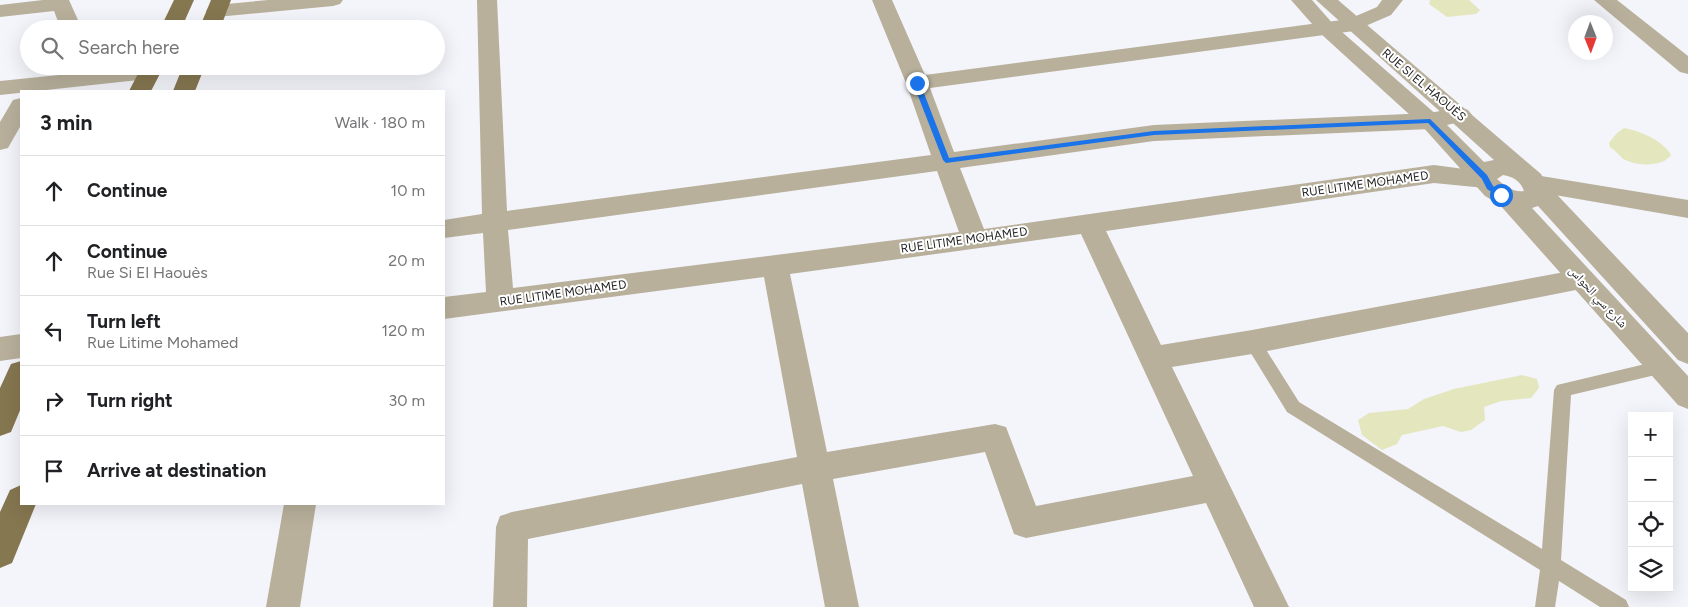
<!DOCTYPE html>
<html lang="en">
<head>
<meta charset="utf-8">
<style>
	:root { --surface:#fff; --page:#f6f6f6; --text:#202124; --muted:#757577; --line:#e0e0e0 }
	body { margin:0; font-family:Figtree,"Noto Naskh Arabic",sans-serif; background:var(--page); color:var(--text) }
	.controls { position:absolute; right:15px; bottom:15px; display:grid; overflow:hidden; border-radius:0px; box-shadow:0 5px 20px #0002 }
	.controls button { width:45px; height:45px; display:grid; place-items:center; padding:0; border:0; border-bottom:1px solid var(--line); background:var(--surface); color:var(--text); font:25px sans-serif }
	.compass { position:absolute; left:1568px; top:15px; width:45px; height:45px; border-radius:50%; background:var(--surface); box-shadow:0 5px 20px #0002; rotate:179deg }
	.stop { position:absolute; width:15px; height:15px; margin:-11px; border:4px solid #1a73e8; border-radius:50%; background:#fff }
	.stop.end { background:#1a73e8; border-color:#fff; box-shadow:0 1px 5px #0008 }
	.list { margin:0; padding:0; list-style:none }
	h2 { display:flex; justify-content:space-between; align-items:center; height:65px; margin:0; padding:0 20px; font-size:21px }
	h2 small { font-size:16px; font-weight:400; color:var(--muted) }
	.list li { display:grid; grid-template-columns:32px 1fr auto; gap:15px; align-items:center; box-sizing:border-box; height:70px; padding:0 20px; border-top:1px solid var(--line) }
	.list b { display:block; font-size:19px; white-space:nowrap }
	.list p { margin:0; font-size:16px; white-space:nowrap; color:var(--muted) }
	.list em { font-size:16px; font-style:normal; color:var(--muted) }
	.icon { flex:none; width:28px; height:28px; fill:none; stroke:currentColor; stroke-width:2; stroke-linecap:round; stroke-linejoin:round }
	.map { position:relative; flex:none; width:1688px; height:607px; overflow:hidden }
	.search { position:absolute; background:var(--surface); box-shadow:0 5px 20px #0002; left:20px; top:20px; width:425px; height:55px; display:flex; align-items:center; gap:12px; box-sizing:border-box; padding:0 18px; border-radius:28px; color:var(--muted); font-size:19px }
	.panel { position:absolute; background:var(--surface); box-shadow:0 5px 20px #0002; left:20px; top:90px; width:425px; height:415px; border-radius:0px }
	.map>svg:first-child { display:block }
</style>
</head>
<body>
<div class="map">
<svg width="1688" height="607" viewBox="0 0 1688 607">
	<rect width="100%" height="100%" fill="#f4f4fb"/>
	<!-- green -->
	<g fill="#e4e7bd">
		<polygon points="1430,0 1469,0 1480,10 1476,14 1447,17 1429,4"/>
		<path d="M 1624,128 C 1640,131 1663,140 1671,155 C 1662,168 1634,166 1622,158 C 1618,154 1615,150 1610,147 L 1609,143 L 1616,134 Z"/>
		<polygon points="1522,375 1537,379 1539,388 1531,398 1501,401 1484,407 1485,420 1471,430 1461,432 1443,426 1402,435 1397,444 1382,450 1362,435 1358,420 1369,413 1408,409 1424,399 1454,389"/>
	</g>
	<g fill="none" stroke-linecap="round" stroke-linejoin="round">
		<!-- service -->
		<polygon fill="#b8b09b" fill-rule="evenodd" points="1252,335 1258,337 1299,402 1542,549 1554,390 1557,385 1662,360 1668,362 1671,367 1668,372 1571,395 1561,560 1626,600 1629,607 1600,607 1559,581 1555,607 1535,607 1540,570 1287,412 1244,342 1246,337"/>
		<!-- minor -->
		<g fill="#b8b09b" fill-rule="evenodd">
			<polygon points="43,0 69,0 82,29 61,29 54,11 0,17 0,5"/>
			<polygon points="268,0 343,0 340,4 333,6 216,17 209,15 206,11 209,7 216,5"/>
			<path d="M 477,0 L 497,0 L 507,211 L 931,155 L 906,83 L 872,0 L 892,0 L 925,75 L 1349,19 L 1377,7 L 1382,0 L 1403,0 L 1391,15 L 1354,31 L 930,88 L 954,152 L 1154,125 L 1430,113 L 1460,107 L 1468,110 L 1472,115 L 1468,120 L 1430,129 L 1154,141 L 960,168 L 984,229 L 1434,165 L 1494,173 L 1497,179 L 1494,185 L 1485,188 L 1434,183 L 1106,231 L 1161,345 L 1252,330 L 1581,269 L 1591,272 L 1594,279 L 1591,286 L 1581,289 L 1252,354 L 1172,367 L 1289,607 L 1254,607 L 1206,503 L 1026,538 L 1014,534 L 985,452 L 833,479 L 859,607 L 825,607 L 802,484 L 528,539 L 527,607 L 493,607 L 496,527 L 500,516 L 512,512 L 797,457 L 764,277 L 444,319 L 444,297 L 486,292 L 483,233 L 444,238 L 444,220 L 482,214 ZM 937,171 L 959,232 L 513,288 L 508,230 ZM 1081,234 L 1193,476 L 1036,506 L 1006,427 L 995,424 L 827,452 L 790,274 Z"/>
			<polygon points="1594,0 1617,0 1688,56 1688,74 1680,72"/>
			<polygon points="147,66 157,68 160,73 157,78 0,95 0,81"/>
			<polygon points="21,98 21,125 8,148 0,150 0,122 13,100"/>
			<polygon points="1535,175 1688,200 1688,218 1526,190 1523,184 1526,178"/>
			<polygon points="21,334 21,358 0,361 0,337"/>
			<polygon points="284,504 316,504 300,607 266,607"/>
		</g>
		<!-- tertiary -->
		<path fill="#b8b09b" fill-rule="evenodd" d="M 1291,0 L 1312,0 L 1334,25 L 1438,116 L 1484,162 L 1494,160 L 1316,0 L 1338,0 L 1541,174 L 1545,182 L 1688,333 L 1688,364 L 1678,360 L 1538,206 L 1532,208 L 1688,376 L 1688,409 L 1678,405 L 1499,204 L 1485,196 L 1422,126 L 1320,33 ZM 1503,175 C 1513,177 1520,180 1524,191 C 1514,193 1505,186 1497,179 Z"/>
		<!-- primary -->
		<g fill="#857750" fill-rule="evenodd">
			<polygon points="174,0 194,0 181,29 160,29"/>
			<polygon points="211,0 231,0 220,29 199,29"/>
			<polygon points="142,66 164,66 151,91 129,91"/>
			<polygon points="183,66 205,66 195,91 173,91"/>
			<polygon points="21,361 21,408 11,432 0,436 0,388 11,364"/>
			<polygon points="21,485 21,504 36,504 12,563 0,568 0,512 10,490"/>
		</g>
	</g>
	<!-- route -->
	<polygon fill="#1a73e8" points="917,81 920,83 949,158 1154,131 1430,119 1487,175 1493,186 1505,195 1499,197 1487,189 1482,179 1428,123 1154,135 946,163 943,160 913,83"/>
	<g text-anchor="middle" stroke-width="4" stroke-linejoin="round" paint-order="stroke">
		<!-- street labels -->
		<g font-size="12" fill="#222224" stroke="#fff">
			<text transform="translate(1424 85) rotate(40)" y="4">RUE SI EL HAOUÈS</text>
			<text transform="translate(1365 184) rotate(-8)" y="4">RUE LITIME MOHAMED</text>
			<text transform="translate(964 240) rotate(-8)" y="4">RUE LITIME MOHAMED</text>
			<text transform="translate(563 293) rotate(-8)" y="4">RUE LITIME MOHAMED</text>
			<text transform="translate(1598 297) rotate(47)" y="4">شارع سي الحواس</text>
		</g>
	</g>
</svg>
<div class="controls">
<button>+</button>
<button>−</button>
<button><svg class="icon" aria-label="locate" viewBox="0 0 24 24"><circle cx="12" cy="12" r="6"/><path d="M12 2v4M12 18v4M2 12h4M18 12h4"/></svg></button>
<button><svg class="icon" aria-label="layers" viewBox="0 0 24 24"><path d="M12 4l9 5-9 5-9-5zM3 14l9 5 9-5"/></svg></button>
</div>
<svg class="compass" viewBox="-18 -18 36 36"><path d="M0-13l5 13h-10z" fill="#e53935"/><path d="M0 13l5-13h-10z" fill="#757577"/></svg>
<div class="stop" style="left:1501px;top:195px"></div>
<div class="stop end" style="left:917px;top:83px"></div>
<div class="search"><svg class="icon" aria-label="search" viewBox="0 0 24 24"><circle cx="10" cy="10" r="6"/><path d="M15 15l6 6"/></svg>Search here</div>
<section class="panel">
<h2>3 min<small>Walk · 180 m</small></h2>
<ul class="list">
<li><svg class="icon" aria-label="ahead" viewBox="0 0 24 24"><path d="M12 20V5M6 11l6-6 6 6"/></svg><div><b>Continue</b></div><em>10 m</em></li>
<li><svg class="icon" aria-label="ahead" viewBox="0 0 24 24"><path d="M12 20V5M6 11l6-6 6 6"/></svg><div><b>Continue</b><p>Rue Si El Haouès</p></div><em>20 m</em></li>
<li><svg class="icon" aria-label="left" viewBox="0 0 24 24"><path d="M17 20v-9H6M10 6l-5 5 5 5"/></svg><div><b>Turn left</b><p>Rue Litime Mohamed</p></div><em>120 m</em></li>
<li><svg class="icon" aria-label="right" viewBox="0 0 24 24"><path d="M7 20v-9h11M14 6l5 5-5 5"/></svg><div><b>Turn right</b></div><em>30 m</em></li>
<li><svg class="icon" aria-label="arrive" viewBox="0 0 24 24"><path d="M6 21V4h12l-3 4 3 4H6"/></svg><div><b>Arrive at destination</b></div></li>
</ul>
</section>
</div>
</body>
</html>
